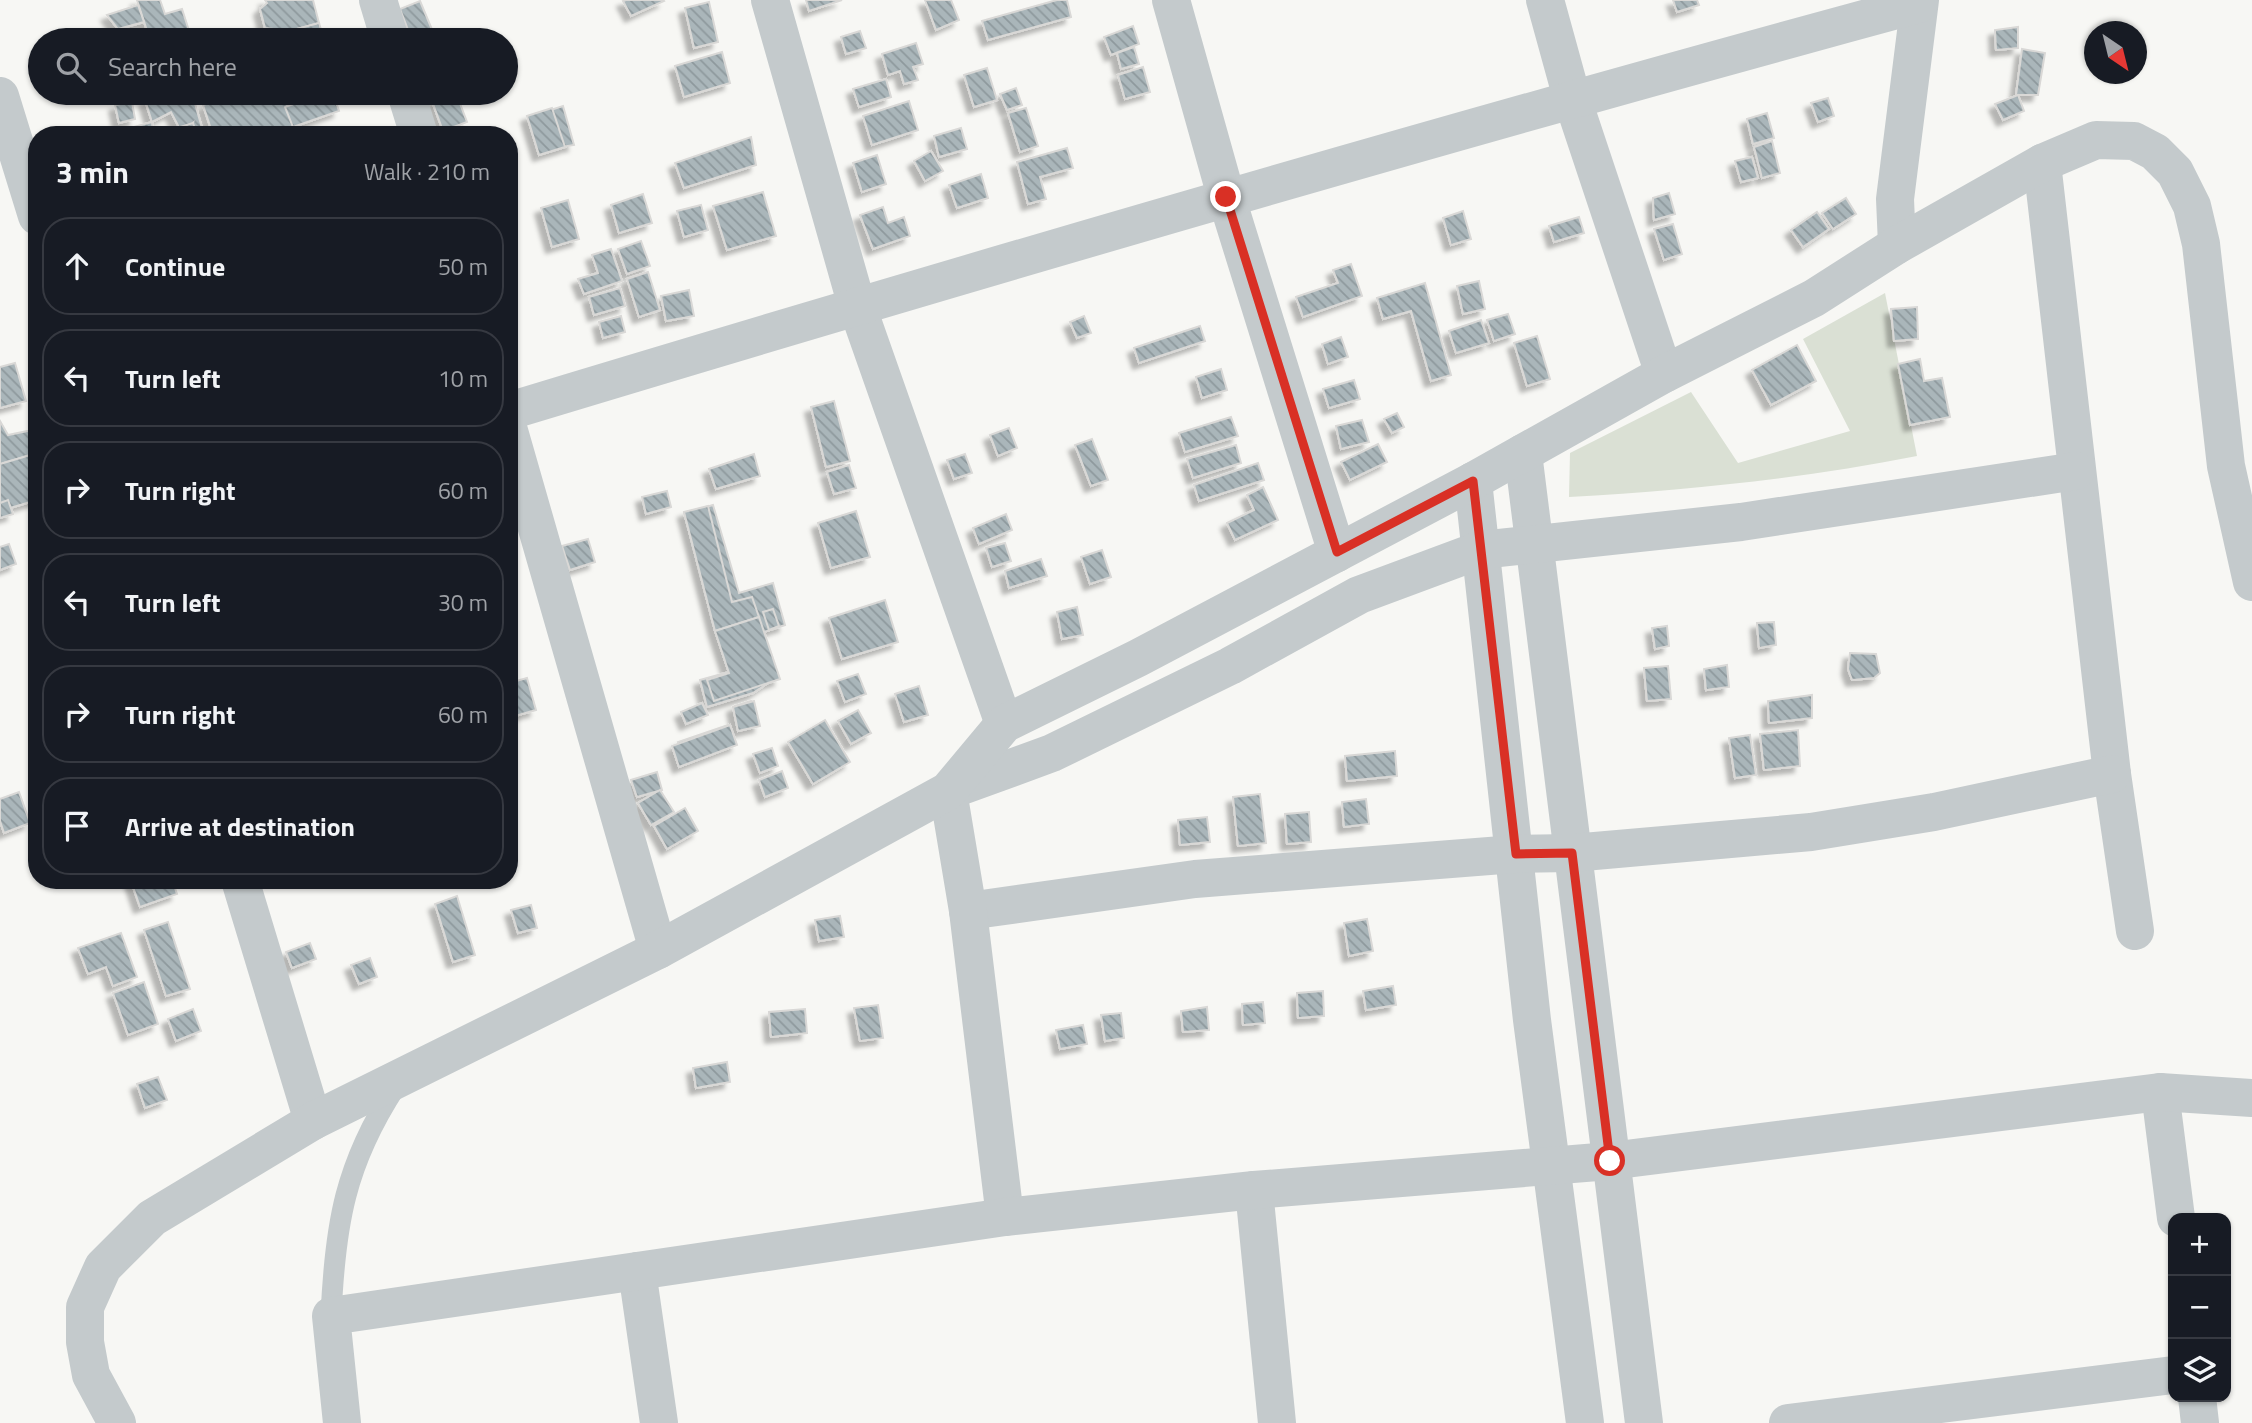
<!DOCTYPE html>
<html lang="en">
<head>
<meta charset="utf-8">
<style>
	:root { --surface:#171b24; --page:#20242c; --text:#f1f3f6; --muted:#9ea1a6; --line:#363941 }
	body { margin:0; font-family:"Titillium Web",sans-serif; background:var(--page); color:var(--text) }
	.controls { position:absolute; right:21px; bottom:21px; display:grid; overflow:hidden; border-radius:14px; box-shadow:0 2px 5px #0004 }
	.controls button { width:63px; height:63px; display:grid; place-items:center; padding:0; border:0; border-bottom:2px solid var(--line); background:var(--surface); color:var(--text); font:35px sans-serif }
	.compass { position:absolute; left:2084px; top:21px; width:63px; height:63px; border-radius:50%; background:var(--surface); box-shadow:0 2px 5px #0004; rotate:145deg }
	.stop { position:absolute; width:21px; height:21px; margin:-16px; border:5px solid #d93025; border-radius:50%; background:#fff }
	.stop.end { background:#d93025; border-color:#fff; box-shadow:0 2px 7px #0008 }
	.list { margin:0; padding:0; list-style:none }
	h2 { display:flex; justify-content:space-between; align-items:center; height:91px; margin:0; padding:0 28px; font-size:30px }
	h2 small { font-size:23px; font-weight:400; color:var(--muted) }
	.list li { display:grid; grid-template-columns:46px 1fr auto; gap:21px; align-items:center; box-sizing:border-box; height:98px; margin:0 14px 14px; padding:0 14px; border:2px solid var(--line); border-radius:28px }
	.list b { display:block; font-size:26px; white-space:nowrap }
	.list em { font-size:23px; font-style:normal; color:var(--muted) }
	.icon { flex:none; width:38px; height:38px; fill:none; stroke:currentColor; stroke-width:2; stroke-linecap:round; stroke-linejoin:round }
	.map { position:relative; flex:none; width:2252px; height:1423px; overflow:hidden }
	.search { position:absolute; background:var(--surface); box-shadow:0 2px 5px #0004; left:28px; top:28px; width:490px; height:77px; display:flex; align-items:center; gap:18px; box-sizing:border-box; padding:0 24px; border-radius:38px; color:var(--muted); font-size:26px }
	.panel { position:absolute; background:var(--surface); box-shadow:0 2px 5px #0004; left:28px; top:126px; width:490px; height:763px; border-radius:28px }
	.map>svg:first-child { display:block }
</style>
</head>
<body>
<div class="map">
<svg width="2252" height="1423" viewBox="0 0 2252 1423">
	<defs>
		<pattern id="building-back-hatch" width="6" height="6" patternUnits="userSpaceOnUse" patternTransform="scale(1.75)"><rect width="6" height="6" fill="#aab6ba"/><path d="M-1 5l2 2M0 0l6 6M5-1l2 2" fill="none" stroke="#8e999d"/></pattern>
		<filter id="shadow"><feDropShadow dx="-6" dy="6" stdDeviation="2" flood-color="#0004"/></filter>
	</defs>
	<rect width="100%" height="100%" fill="#f7f7f4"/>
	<!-- grass -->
	<path fill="#dae0d4" d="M 1885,293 L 1917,456 C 1801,479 1687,490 1569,497 L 1570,453 L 1691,392 L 1738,463 L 1850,431 L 1803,339 Z"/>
	<!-- building -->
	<g fill="url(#building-back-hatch)" stroke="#d9d8d6" stroke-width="2" filter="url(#shadow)">
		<polygon points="137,0 160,0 165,14 182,9 192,40 150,40"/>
		<polygon points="265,0 313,0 319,23 275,35 273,29 265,28 260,9 267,3"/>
		<polygon points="626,0 663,0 664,1 631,16 623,1"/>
		<polygon points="806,0 842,0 809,11"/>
		<polygon points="925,0 951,0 959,20 936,30"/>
		<polygon points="1057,0 1067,0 1071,17 988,40 982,21"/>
		<polygon points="1673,0 1697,0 1699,5 1677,12"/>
		<polygon points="420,1 433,32 412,40 400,9"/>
		<polygon points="709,2 718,42 694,48 685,8"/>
		<polygon points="138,5 144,22 118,29 107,15"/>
		<polygon points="319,23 324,40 260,40 259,39"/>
		<polygon points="1133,26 1139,44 1111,55 1104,37"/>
		<polygon points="2018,27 2018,48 1996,50 1995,30"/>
		<polygon points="860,31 866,48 846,54 841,37"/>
		<polygon points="916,43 923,64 913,67 918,80 904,84 900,71 888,75 882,54"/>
		<polygon points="1134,47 1139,64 1121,69 1117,53"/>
		<polygon points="2022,49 2045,53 2038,95 2016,95"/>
		<polygon points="722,52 730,83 684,97 675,66"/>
		<polygon points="1143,67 1150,92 1125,99 1118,75"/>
		<polygon points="987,68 997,100 974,107 964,75"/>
		<polygon points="886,79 891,97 859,107 853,89"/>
		<polygon points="1016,88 1022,105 1007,110 1000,94"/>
		<polygon points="164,93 192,93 204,135 190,135 193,123 182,133 171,112 152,122 145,100"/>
		<polygon points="238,93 284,93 293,127 270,135 213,135 203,105"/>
		<polygon points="324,93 333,93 339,111 293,127 285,107"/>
		<polygon points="456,93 467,122 443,131 432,101"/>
		<polygon points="2018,95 2024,111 2003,120 1995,104"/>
		<polygon points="1828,98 1834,116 1818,122 1811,103"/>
		<polygon points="909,101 918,130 872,145 863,116"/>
		<polygon points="132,102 135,119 119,123 115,105"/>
		<polygon points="563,106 574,145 549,149 535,115"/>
		<polygon points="552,108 565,147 539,155 527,116"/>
		<polygon points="1026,108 1038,146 1020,152 1008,113"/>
		<polygon points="1767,113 1774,138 1753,144 1747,119"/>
		<polygon points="152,122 153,135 104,135 105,135"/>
		<polygon points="193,123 197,135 173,135 171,130"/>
		<polygon points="961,128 967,149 939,157 934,136"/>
		<polygon points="751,137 756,165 684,188 675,163"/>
		<polygon points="1772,141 1780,173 1762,178 1754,147"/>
		<polygon points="1067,148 1073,168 1040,177 1046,199 1028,204 1017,162"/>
		<polygon points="931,151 943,171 925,181 914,161"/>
		<polygon points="877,155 886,184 862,192 853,163"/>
		<polygon points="1752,157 1758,178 1741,182 1735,161"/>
		<polygon points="981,174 988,198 957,208 949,185"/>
		<polygon points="763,192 776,236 727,250 713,206"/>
		<polygon points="1669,193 1675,214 1654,220 1653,198"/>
		<polygon points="643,194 652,223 619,233 611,205"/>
		<polygon points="1846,198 1856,214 1833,229 1822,213"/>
		<polygon points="568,200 579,239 552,247 541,208"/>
		<polygon points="701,205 708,230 684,237 677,211"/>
		<polygon points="883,207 888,223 904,217 910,236 873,249 860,215"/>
		<polygon points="1463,211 1471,239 1451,245 1443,218"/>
		<polygon points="1817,212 1829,229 1803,247 1791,230"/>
		<polygon points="1579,217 1584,233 1554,242 1549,226"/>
		<polygon points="1673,224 1682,254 1664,260 1654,229"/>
		<polygon points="641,241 650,266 627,274 618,249"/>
		<polygon points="611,249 622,281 584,294 578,279 598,273 592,255"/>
		<polygon points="1351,264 1362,296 1303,317 1296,297 1338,283 1333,270"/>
		<polygon points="648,272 660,310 639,317 627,279"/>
		<polygon points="1479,281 1485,309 1463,314 1457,286"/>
		<polygon points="1425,283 1451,375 1431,381 1411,311 1383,319 1377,298"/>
		<polygon points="620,288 625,306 594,315 589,297"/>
		<polygon points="689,290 694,316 666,321 661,296"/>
		<polygon points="1917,307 1918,339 1894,341 1891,309"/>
		<polygon points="1508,314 1515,334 1494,341 1487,320"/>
		<polygon points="621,316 625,332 603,338 599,322"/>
		<polygon points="1084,316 1091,333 1077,338 1070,322"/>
		<polygon points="1481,320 1489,343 1456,353 1449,331"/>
		<polygon points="1200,326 1205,341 1139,363 1134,348"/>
		<polygon points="1537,336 1550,379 1527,386 1514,343"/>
		<polygon points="1341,337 1348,357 1328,364 1322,344"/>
		<polygon points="1797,345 1816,381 1771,405 1752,370"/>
		<polygon points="1920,359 1924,381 1942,378 1950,417 1910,425 1898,364"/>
		<polygon points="15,363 26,401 0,408 0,367"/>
		<polygon points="1221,369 1227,390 1202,398 1196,377"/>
		<polygon points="1354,380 1360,399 1329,408 1323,389"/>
		<polygon points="834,401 850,461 826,467 811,407"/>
		<polygon points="1397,413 1404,427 1392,433 1384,419"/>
		<polygon points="1231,417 1238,436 1185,452 1179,433"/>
		<polygon points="1362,420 1369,442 1341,449 1336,426"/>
		<polygon points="0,421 8,435 37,429 37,453 0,464"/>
		<polygon points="1009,428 1017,448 998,456 990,435"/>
		<polygon points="1092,439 1108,480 1091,486 1075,445"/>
		<polygon points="1378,444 1387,462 1350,480 1341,462"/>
		<polygon points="1236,445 1241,463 1193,478 1187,459"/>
		<polygon points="37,453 37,500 0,511 0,464"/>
		<polygon points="754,454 760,476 716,489 709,469"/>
		<polygon points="965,454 972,473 954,479 947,460"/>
		<polygon points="1258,463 1264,480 1199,501 1194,485"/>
		<polygon points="849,465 856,488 834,494 827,472"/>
		<polygon points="1263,487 1278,520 1235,540 1227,523 1254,510 1247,495"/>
		<polygon points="667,491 671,507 646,514 642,497"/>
		<polygon points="8,500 13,514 0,518 0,503"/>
		<polygon points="713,505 739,593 773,583 785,625 761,633 774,679 753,693 707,707 700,680 729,672 684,513"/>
		<polygon points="708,506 732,602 752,597 759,617 715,631 684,512"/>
		<polygon points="856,511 870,557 831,568 818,523"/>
		<polygon points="1006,514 1012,530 979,544 973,528"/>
		<polygon points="588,539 595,562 570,570 562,546"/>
		<polygon points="1005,543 1011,561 992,567 986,548"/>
		<polygon points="9,544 16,564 0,570 0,547"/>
		<polygon points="1102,550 1111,577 1090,584 1081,557"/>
		<polygon points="1041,559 1047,576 1009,588 1005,571"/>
		<polygon points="885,600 898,642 842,659 829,618"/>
		<polygon points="1077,607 1083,635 1062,639 1057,612"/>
		<polygon points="773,609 779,626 769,630 763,612"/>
		<polygon points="759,617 780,679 714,701 707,680 729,673 715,631"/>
		<polygon points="1774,622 1776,645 1759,648 1757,623"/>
		<polygon points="1667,626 1669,646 1655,649 1652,628"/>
		<polygon points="1850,653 1876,654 1880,673 1874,678 1852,680 1848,669"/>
		<polygon points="1727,665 1729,687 1706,690 1704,669"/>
		<polygon points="1668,666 1671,699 1647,701 1644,668"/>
		<polygon points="858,674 866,694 845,702 837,681"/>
		<polygon points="527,678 536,710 515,716 509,683"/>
		<polygon points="919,686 928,715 904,722 895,694"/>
		<polygon points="1812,695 1812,718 1769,723 1768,701"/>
		<polygon points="751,701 757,720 740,724 735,706"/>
		<polygon points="754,701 760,726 738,731 733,707"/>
		<polygon points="702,703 708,715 686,724 681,712"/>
		<polygon points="858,710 871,733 851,744 838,721"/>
		<polygon points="825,720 850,762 813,784 788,742"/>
		<polygon points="728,725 734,743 684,759 678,742"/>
		<polygon points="730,725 737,745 679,767 672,746"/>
		<polygon points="1798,730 1800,766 1764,770 1760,734"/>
		<polygon points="1750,735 1756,775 1735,778 1729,738"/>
		<polygon points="772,748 778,766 760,773 753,754"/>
		<polygon points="1395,751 1397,776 1347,781 1345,756"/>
		<polygon points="782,771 788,788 765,797 759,780"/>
		<polygon points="657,772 662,790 637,797 631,780"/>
		<polygon points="660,790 674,812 651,825 638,803"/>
		<polygon points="19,792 30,823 4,833 0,821 0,799"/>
		<polygon points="1260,794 1266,843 1238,846 1233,797"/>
		<polygon points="1366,799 1369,824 1344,827 1342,802"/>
		<polygon points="685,808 698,831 667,849 654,826"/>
		<polygon points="1309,812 1311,842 1287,844 1285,814"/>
		<polygon points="1207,817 1210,842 1180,845 1178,820"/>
		<polygon points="172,880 177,894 140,907 131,881"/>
		<polygon points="457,896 475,955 453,962 435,904"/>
		<polygon points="531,905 537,928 518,933 511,910"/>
		<polygon points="840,916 844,937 819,941 815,920"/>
		<polygon points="1367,919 1373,951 1349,956 1344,923"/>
		<polygon points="168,922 190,989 166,996 144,930"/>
		<polygon points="121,933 137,977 113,986 106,967 88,974 78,948"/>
		<polygon points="310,943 316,959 292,968 286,952"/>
		<polygon points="370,958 377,977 359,984 351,965"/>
		<polygon points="144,982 158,1024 128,1035 113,993"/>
		<polygon points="1393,986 1396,1005 1366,1010 1363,991"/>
		<polygon points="1323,991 1324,1016 1298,1018 1297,993"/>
		<polygon points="1263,1002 1265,1023 1243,1025 1242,1004"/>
		<polygon points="878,1005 883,1038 860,1041 854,1008"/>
		<polygon points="1207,1007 1209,1030 1183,1032 1181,1011"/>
		<polygon points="193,1009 201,1031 176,1041 168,1019"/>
		<polygon points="805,1009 807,1033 771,1037 769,1012"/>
		<polygon points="1121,1013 1124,1038 1105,1041 1101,1015"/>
		<polygon points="1083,1025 1087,1044 1060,1049 1056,1030"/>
		<polygon points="727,1062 730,1082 696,1088 693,1068"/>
		<polygon points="158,1077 167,1100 145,1108 137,1084"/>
	</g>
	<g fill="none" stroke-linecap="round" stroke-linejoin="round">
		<!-- service -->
		<path stroke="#c4cacc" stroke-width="21" d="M 331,1316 C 335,1224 345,1164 396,1086"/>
		<!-- minor -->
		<g stroke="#c4cacc" stroke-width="38">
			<polyline points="378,0 390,40"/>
			<polyline points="770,0 857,306 1004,724"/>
			<polyline points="1171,0 1226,196 1337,553"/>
			<polyline points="1545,0 1572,98 1664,374"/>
			<polyline points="406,93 419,135"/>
			<polyline points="0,96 37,216"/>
			<polyline points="2042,163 2112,774 2135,931"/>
			<polyline points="1897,245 1895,199 1920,0"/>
			<path d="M 509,411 C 978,269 1447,132 1919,4"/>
			<polyline points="509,431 658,950"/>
			<polyline points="1523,453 1644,1423"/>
			<polyline points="1473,481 1532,1020 1585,1423"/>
			<polyline points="240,880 313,1121"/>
			<polyline points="968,911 1195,879 1515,854 1572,853 1811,832 1934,812 2112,774"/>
			<polyline points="2160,1092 2176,1218"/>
			<polyline points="1254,1190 1277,1423"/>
			<polyline points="1005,1217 968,911 948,791 1052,753 1230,666 1359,595 1480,550 1741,522 2076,471"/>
			<polyline points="637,1271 659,1423"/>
			<polyline points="2197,1397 2200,1423"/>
			<polyline points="117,1423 91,1375 85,1342 85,1307 103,1267 152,1218 313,1121 658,950 948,791 1004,724 1138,658 1473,481 1664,374 1814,298 1897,245 2042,163 2096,140 2134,141 2155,152 2175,172 2192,206 2201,244 2226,466 2252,582"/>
			<polyline points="342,1423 331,1316 1005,1217 1254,1190 1610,1161 2160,1092 2252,1098"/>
			<polyline points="1788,1423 2173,1375"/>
		</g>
	</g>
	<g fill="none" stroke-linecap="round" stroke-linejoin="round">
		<!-- route -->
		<polyline stroke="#d93025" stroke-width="9" points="1226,197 1337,552 1473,481 1516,854 1572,853 1610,1161"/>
	</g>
</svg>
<div class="controls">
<button>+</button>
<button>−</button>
<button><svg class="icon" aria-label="layers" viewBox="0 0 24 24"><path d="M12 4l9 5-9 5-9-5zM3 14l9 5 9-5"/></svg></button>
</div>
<svg class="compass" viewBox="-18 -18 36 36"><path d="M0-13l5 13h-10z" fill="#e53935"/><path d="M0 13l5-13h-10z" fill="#9ea1a6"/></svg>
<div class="stop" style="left:1610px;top:1161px"></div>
<div class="stop end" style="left:1226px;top:197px"></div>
<div class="search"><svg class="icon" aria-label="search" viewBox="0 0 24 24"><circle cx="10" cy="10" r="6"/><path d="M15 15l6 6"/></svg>Search here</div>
<section class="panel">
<h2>3 min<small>Walk · 210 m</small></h2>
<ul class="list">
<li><svg class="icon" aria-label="ahead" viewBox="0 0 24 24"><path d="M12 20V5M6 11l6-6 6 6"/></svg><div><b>Continue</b></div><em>50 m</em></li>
<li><svg class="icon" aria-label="left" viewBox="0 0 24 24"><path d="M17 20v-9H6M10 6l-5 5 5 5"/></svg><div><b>Turn left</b></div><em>10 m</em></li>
<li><svg class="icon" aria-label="right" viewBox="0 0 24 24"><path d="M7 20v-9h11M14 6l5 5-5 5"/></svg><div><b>Turn right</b></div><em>60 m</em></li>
<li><svg class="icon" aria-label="left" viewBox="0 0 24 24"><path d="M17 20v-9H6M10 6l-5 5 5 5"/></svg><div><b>Turn left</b></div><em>30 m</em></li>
<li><svg class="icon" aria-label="right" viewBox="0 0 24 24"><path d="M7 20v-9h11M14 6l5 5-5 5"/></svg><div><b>Turn right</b></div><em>60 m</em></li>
<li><svg class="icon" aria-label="arrive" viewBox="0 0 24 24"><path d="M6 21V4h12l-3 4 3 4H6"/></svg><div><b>Arrive at destination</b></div></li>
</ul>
</section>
</div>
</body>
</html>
